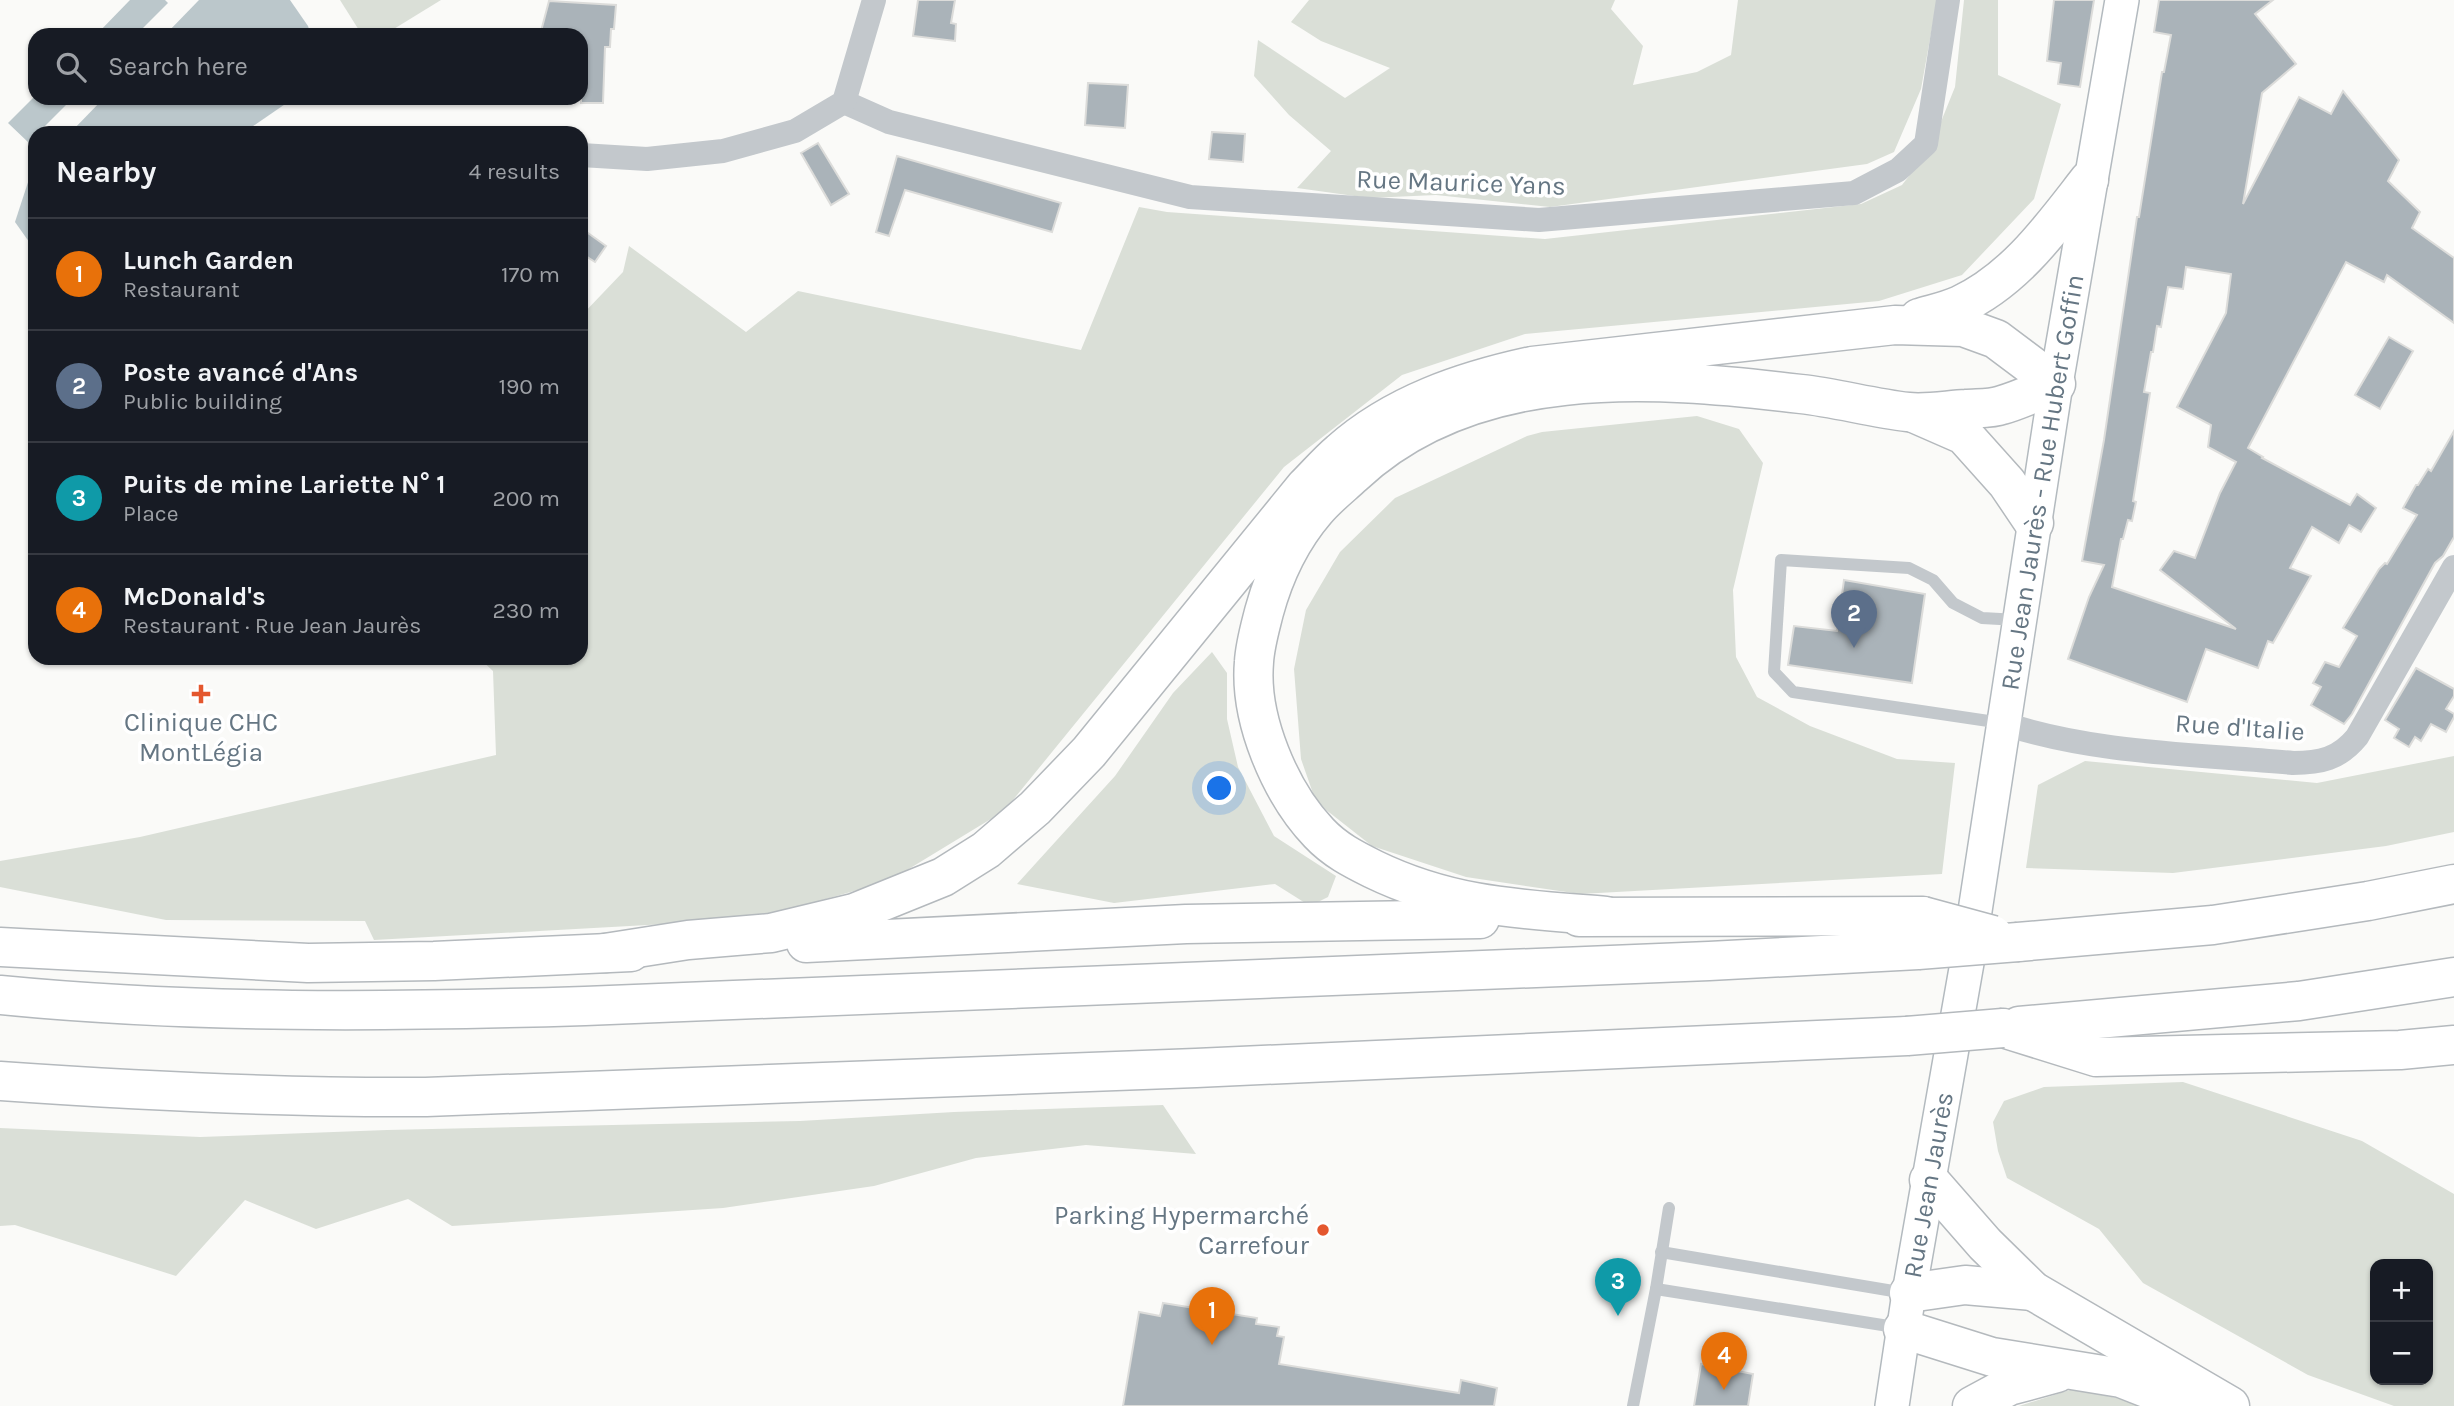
<!DOCTYPE html>
<html lang="en">
<head>
<meta charset="utf-8">
<style>
	:root { --surface:#171b24; --page:#242831; --text:#f1f3f6; --muted:#9ea1a6; --line:#363941; --accent:#7c3aed }
	body { margin:0; font-family:Karla,sans-serif; background:var(--page); color:var(--text) }
	.controls { position:absolute; right:21px; bottom:21px; display:grid; overflow:hidden; border-radius:14px; box-shadow:0 2px 5px #0004 }
	.controls button { width:63px; height:63px; display:grid; place-items:center; padding:0; border:0; border-bottom:2px solid var(--line); background:var(--surface); color:var(--text); font:35px sans-serif }
	.you { position:absolute; left:1220px; top:789px; width:24px; height:24px; margin:-18px; border:5px solid #fff; border-radius:50%; background:#1a73e8; box-shadow:0 0 0 10px #1a73e833 }
	.badge { display:grid; place-items:center; width:46px; height:46px; border-radius:50%; background:var(--accent); color:#fff; font-size:23px; font-weight:700 }
	.pin { position:absolute; translate:-50% -58px; filter:drop-shadow(0 2px 4px #0008) }
	.pin::after { content:''; position:absolute; top:37px; width:24px; height:21px; background:inherit; clip-path:polygon(0 0,100% 0,50% 100%) }
	.list { margin:0; padding:0; list-style:none }
	h2 { display:flex; justify-content:space-between; align-items:center; height:91px; margin:0; padding:0 28px; font-size:30px }
	h2 small { font-size:23px; font-weight:400; color:var(--muted) }
	.list li { display:grid; grid-template-columns:46px 1fr auto; gap:21px; align-items:center; box-sizing:border-box; height:112px; padding:0 28px; border-top:2px solid var(--line) }
	.list b { display:block; font-size:26px; white-space:nowrap }
	.list p { margin:0; font-size:23px; white-space:nowrap; color:var(--muted) }
	.list em { font-size:23px; font-style:normal; color:var(--muted) }
	.icon { flex:none; width:38px; height:38px; fill:none; stroke:currentColor; stroke-width:2; stroke-linecap:round; stroke-linejoin:round }
	.map { position:relative; flex:none; width:2454px; height:1406px; overflow:hidden }
	.search { position:absolute; background:var(--surface); box-shadow:0 2px 5px #0004; left:28px; top:28px; width:560px; height:77px; display:flex; align-items:center; gap:18px; box-sizing:border-box; padding:0 24px; border-radius:21px; color:var(--muted); font-size:26px }
	.panel { position:absolute; background:var(--surface); box-shadow:0 2px 5px #0004; left:28px; top:126px; width:560px; height:539px; border-radius:21px }
	.map>svg:first-child { display:block }
</style>
</head>
<body>
<div class="map">
<svg width="2454" height="1406" viewBox="0 0 2454 1406">
	<rect width="100%" height="100%" fill="#fafaf8"/>
	<!-- green -->
	<g fill="#dadfd7" fill-rule="evenodd">
		<polygon points="340,0 441,0 384,35 362,35"/>
		<polygon points="1309,0 1615,0 1611,9 1643,46 1633,85 1697,72 1731,55 1738,0 1937,0 1921,89 1894,152 1867,164 1550,207 1436,195 1369,198 1297,188 1331,151 1289,115 1254,76 1258,40 1345,98 1390,68 1321,41 1291,22"/>
		<polygon points="1964,0 1998,0 1998,75 2061,104 2034,199 1962,275 1879,301 1525,334 1402,375 1284,467 1004,811 889,881 756,919 374,940 365,921 166,920 0,887 0,861 140,837 496,755 493,671 479,658 581,658 581,316 623,272 629,246 746,332 798,291 1081,350 1139,207 1167,212 1545,239 1861,204 1902,185 1930,149 1955,87"/>
		<polygon points="1697,416 1739,429 1763,463 1733,590 1736,657 1757,697 1810,726 1897,759 1955,763 1942,874 1580,894 1466,877 1372,846 1316,802 1301,759 1294,669 1306,610 1340,552 1395,498 1527,436 1542,432"/>
		<polygon points="1212,652 1227,673 1227,719 1238,767 1274,836 1336,876 1328,897 1310,906 1275,884 1114,903 1017,884 1115,776 1173,693"/>
		<polygon points="2454,756 2454,832 2386,846 2173,873 2026,868 2038,785 2085,761 2317,783"/>
		<path d="M 2183,1082 L 2362,1141 L 2454,1194 L 2454,1406 L 2394,1406 L 2308,1375 L 2143,1283 L 2099,1229 L 2007,1178 L 1998,1151 L 1993,1122 L 2004,1101 L 2044,1087 ZM 2375,1264 L 2428,1264 L 2428,1380 L 2375,1380 Z"/>
		<polygon points="1163,1105 1196,1154 1086,1145 976,1158 874,1186 723,1208 452,1226 408,1199 316,1229 245,1200 176,1276 15,1225 0,1226 0,1128 200,1137 387,1130 800,1121 954,1112"/>
		<polygon points="2073,1389 2136,1402 2143,1406 2019,1406"/>
	</g>
	<!-- water -->
	<g fill="#bbc7cb">
		<polygon points="130,0 165,0 168,3 136,35 96,35"/>
		<polygon points="199,0 290,0 308,26 311,35 165,35"/>
		<polygon points="35,96 35,98 73,98 38,133 35,133 29,143 8,123"/>
		<polygon points="104,98 294,98 243,133 70,133"/>
		<polygon points="35,169 35,247 32,246 15,222 31,173"/>
	</g>
	<!-- building -->
	<g fill="#aab3b9" stroke="#dcdcda" stroke-width="2" fill-rule="evenodd">
		<polygon points="918,0 955,0 951,23 956,24 955,41 913,36"/>
		<polygon points="2054,0 2094,0 2080,87 2058,84 2061,63 2047,61"/>
		<path d="M 2159,0 L 2273,0 L 2255,14 L 2296,64 L 2262,93 L 2243,204 L 2299,97 L 2331,114 L 2343,91 L 2399,160 L 2388,181 L 2420,212 L 2412,228 L 2454,258 L 2454,323 L 2387,275 L 2384,282 L 2346,262 L 2248,448 L 2263,457 L 2262,458 L 2350,505 L 2357,494 L 2376,508 L 2361,532 L 2349,525 L 2339,543 L 2312,527 L 2290,568 L 2311,576 L 2273,643 L 2268,641 L 2258,668 L 2206,649 L 2187,702 L 2068,659 L 2089,597 L 2104,565 L 2082,561 L 2104,440 L 2137,217 L 2139,217 L 2162,72 L 2164,72 L 2171,35 L 2154,32 ZM 2186,267 L 2231,274 L 2226,313 L 2177,407 L 2211,425 L 2208,447 L 2236,462 L 2220,493 L 2195,558 L 2174,551 L 2160,570 L 2236,629 L 2112,587 L 2121,539 L 2123,539 L 2128,520 L 2132,521 L 2136,502 L 2133,501 L 2150,393 L 2144,392 L 2151,352 L 2153,352 L 2157,326 L 2161,327 L 2168,287 L 2183,289 Z"/>
		<polygon points="549,1 616,5 614,29 611,29 610,47 605,47 603,103 581,103 581,35 540,35"/>
		<polygon points="1088,83 1128,85 1125,128 1085,125"/>
		<polygon points="1212,132 1245,134 1243,162 1209,159"/>
		<polygon points="818,143 849,194 831,205 801,153"/>
		<polygon points="897,156 1061,203 1052,232 905,190 889,236 876,232"/>
		<polygon points="581,228 606,246 595,262 581,253"/>
		<polygon points="2389,337 2413,351 2380,409 2355,395"/>
		<polygon points="2454,431 2454,537 2443,556 2435,563 2352,714 2344,724 2311,705 2321,687 2313,683 2325,662 2339,667 2357,636 2343,628 2379,569 2385,563 2387,564 2417,515 2403,508 2416,485 2418,485 2428,469 2431,471"/>
		<polygon points="1844,580 1925,594 1912,683 1788,665 1794,626 1837,631"/>
		<polygon points="2416,668 2454,689 2454,696 2446,709 2454,714 2454,717 2446,732 2431,724 2421,741 2415,737 2409,747 2394,738 2399,729 2385,720"/>
		<polygon points="1163,1303 1257,1318 1256,1324 1279,1327 1277,1336 1284,1337 1279,1364 1459,1393 1461,1380 1497,1388 1494,1406 1123,1406 1139,1312 1160,1316"/>
		<polygon points="1701,1364 1753,1374 1748,1406 1694,1406"/>
	</g>
	<g fill="none" stroke-linecap="round" stroke-linejoin="round">
		<defs>
			<g id="secondary">
				<path id="s1" d="M 1892,1406 L 1909,1293 L 1967,963 L 2056,384 L 2122,0"/>
			</g>
			<g id="motorway">
				<path d="M 1919,318 C 1932,314 1947,311 1960,305 C 2016,279 2053,226 2089,180"/>
				<polyline points="1916,414 1964,435 2007,483 2034,523"/>
				<polyline points="1579,917 1923,916"/>
				<polyline points="2018,942 2213,925 2368,901 2454,884"/>
				<polyline points="806,943 1186,924 1480,919"/>
				<polyline points="0,947 308,963 434,961 631,952"/>
				<path d="M 605,953 L 688,940 L 771,933 L 854,913 L 943,877 L 986,850 L 1035,808 L 1089,752 L 1305,487 C 1317,475 1328,462 1340,452 C 1394,404 1463,381 1532,366 L 1895,325 L 1963,327 L 1996,339 L 2056,384 C 2038,391 2020,400 2002,405 C 1991,409 1977,408 1966,409 C 1947,410 1927,414 1908,412 C 1872,408 1837,398 1801,394 C 1650,376 1472,363 1353,475 C 1341,486 1327,497 1316,510 C 1291,539 1274,575 1264,612 C 1260,628 1255,645 1254,662 C 1249,719 1280,792 1319,833 C 1335,850 1353,859 1373,869 C 1451,907 1521,909 1606,916"/>
				<path d="M 0,995 C 194,1014 390,1012 585,1006 L 1709,961 L 1918,950"/>
				<polyline points="2019,1026 2299,1001 2454,977"/>
				<polyline points="2003,1028 2096,1057 2400,1050 2454,1045"/>
				<path d="M 0,1081 C 142,1091 283,1098 426,1097 L 1196,1068 L 1907,1036"/>
				<polyline points="1929,1180 1985,1244 2033,1291 2230,1406"/>
				<polyline points="1909,1293 1965,1285 2033,1291"/>
				<polyline points="1903,1329 1992,1357 2121,1378 2164,1395 2182,1406"/>
				<polyline points="1972,1406 2009,1386 2057,1373"/>
			</g>
		</defs>
		<!-- secondary casing -->
		<use href="#secondary" stroke="#b3babf" stroke-width="36"/>
		<!-- motorway casing -->
		<use href="#motorway" stroke="#b4b9bd" stroke-width="41"/>
		<!-- service -->
		<g stroke="#c3c8cc" stroke-width="12">
			<polyline points="2002,723 1793,692 1774,672 1781,560 1909,568 1933,580 1953,603 1982,618 2018,620"/>
			<polyline points="1661,1252 1905,1293"/>
			<polyline points="1656,1289 1901,1328"/>
			<polyline points="1633,1406 1656,1289 1669,1208"/>
		</g>
		<!-- minor -->
		<g stroke="#c3c8cc" stroke-width="24">
			<polyline points="844,102 889,122 1190,197 1539,220 1854,193 1898,170 1926,144 1948,0"/>
			<polyline points="581,155 647,159 723,151 795,131 844,102 874,0"/>
			<path d="M 2002,723 C 2095,754 2196,754 2293,763 C 2320,763 2339,759 2357,737 L 2454,567"/>
		</g>
		<!-- secondary -->
		<use href="#secondary" stroke="#fff" stroke-width="33"/>
		<!-- motorway -->
		<use href="#motorway" stroke="#fff" stroke-width="38"/>
		<defs>
			<g id="motorway-bridge">
				<polyline points="1923,916 1993,935"/>
				<polyline points="1918,950 2018,942"/>
				<polyline points="1907,1036 2003,1028"/>
			</g>
		</defs>
		<!-- motorway-bridge casing -->
		<use href="#motorway-bridge" stroke="#b4b9bd" stroke-width="41" stroke-linecap="butt"/>
		<!-- motorway-bridge -->
		<use href="#motorway-bridge" stroke="#fff" stroke-width="38"/>
	</g>
	<!-- markers -->
	<g fill="#e4572e" stroke="#fff" stroke-width="2.5">
		<path d="M197.5 683.5h7v7h7v7h-7v7h-7v-7h-7v-7h7z"/>
		<circle cx="1323" cy="1230" r="7"/>
	</g>
	<g text-anchor="middle" stroke-width="7" stroke-linejoin="round" paint-order="stroke">
		<!-- street labels -->
		<g font-size="26" fill="#657683" stroke="#fff">
			<text transform="translate(1461 182) rotate(2)" y="9">Rue Maurice Yans</text>
			<text dy="9" stroke="none"><textPath href="#s1" startOffset="936">Rue Jean Jaurès - Rue Hubert Goffin</textPath></text>
			<text transform="translate(2240 727) rotate(4)" y="9">Rue d'Italie</text>
			<text dy="9" stroke="none"><textPath href="#s1" startOffset="224">Rue Jean Jaurès</textPath></text>
		</g>
		<!-- poi labels -->
		<g font-size="26" fill="#657683" stroke="#fff">
			<text x="201" y="731">Clinique CHC<tspan x="201" dy="30">MontLégia</tspan></text>
			<text x="1309" y="1224" text-anchor="end">Parking Hypermarché<tspan x="1309" dy="30">Carrefour</tspan></text>
		</g>
	</g>
</svg>
<div class="controls">
<button>+</button>
<button>−</button>
</div>
<div class="you"></div>
<div class="pin badge" style="left:1212px;top:1345px;background:#e8710a">1</div>
<div class="pin badge" style="left:1854px;top:648px;background:#5c6f8a">2</div>
<div class="pin badge" style="left:1618px;top:1316px;background:#0f9aa8">3</div>
<div class="pin badge" style="left:1724px;top:1390px;background:#e8710a">4</div>
<div class="search"><svg class="icon" aria-label="search" viewBox="0 0 24 24"><circle cx="10" cy="10" r="6"/><path d="M15 15l6 6"/></svg>Search here</div>
<section class="panel">
<h2>Nearby<small>4 results</small></h2>
<ul class="list">
<li><span class="badge" style="background:#e8710a">1</span><div><b>Lunch Garden</b><p>Restaurant</p></div><em>170 m</em></li>
<li><span class="badge" style="background:#5c6f8a">2</span><div><b>Poste avancé d'Ans</b><p>Public building</p></div><em>190 m</em></li>
<li><span class="badge" style="background:#0f9aa8">3</span><div><b>Puits de mine Lariette N° 1</b><p>Place</p></div><em>200 m</em></li>
<li><span class="badge" style="background:#e8710a">4</span><div><b>McDonald's</b><p>Restaurant · Rue Jean Jaurès</p></div><em>230 m</em></li>
</ul>
</section>
</div>
</body>
</html>
